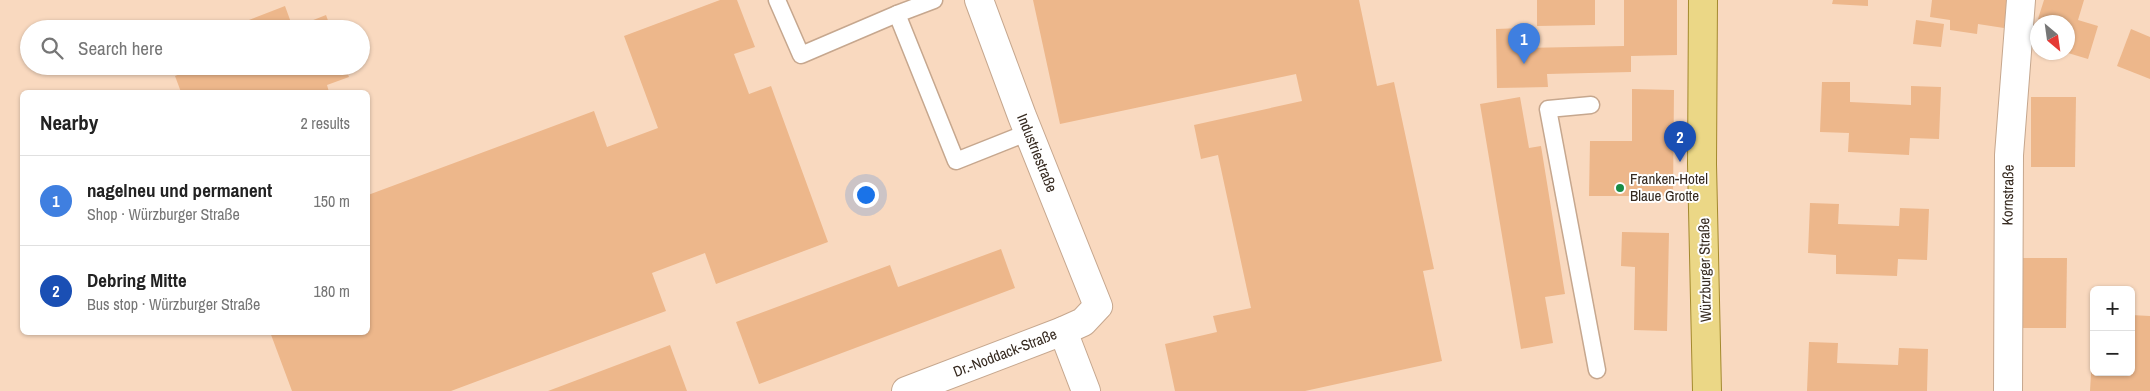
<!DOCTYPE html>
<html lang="en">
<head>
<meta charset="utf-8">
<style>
	:root { --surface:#fff; --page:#f6f6f6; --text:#222; --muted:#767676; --line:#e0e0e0; --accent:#198c45 }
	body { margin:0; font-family:"Archivo Narrow",sans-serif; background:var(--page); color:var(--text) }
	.controls { position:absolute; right:15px; bottom:15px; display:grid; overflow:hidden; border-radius:8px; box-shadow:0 1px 4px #0004 }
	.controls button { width:45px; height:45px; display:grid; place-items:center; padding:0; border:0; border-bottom:1px solid var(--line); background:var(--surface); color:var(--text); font:25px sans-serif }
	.compass { position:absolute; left:2030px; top:15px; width:45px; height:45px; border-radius:50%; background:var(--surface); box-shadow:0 1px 4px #0004; rotate:151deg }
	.you { position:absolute; left:865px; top:194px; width:18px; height:18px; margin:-12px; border:4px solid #fff; border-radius:50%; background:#1a73e8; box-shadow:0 0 0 8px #1a73e833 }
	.badge { display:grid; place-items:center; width:32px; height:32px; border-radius:50%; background:var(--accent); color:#fff; font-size:16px; font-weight:700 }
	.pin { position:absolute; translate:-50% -41px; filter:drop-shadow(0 1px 2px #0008) }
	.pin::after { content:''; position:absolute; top:26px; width:18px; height:15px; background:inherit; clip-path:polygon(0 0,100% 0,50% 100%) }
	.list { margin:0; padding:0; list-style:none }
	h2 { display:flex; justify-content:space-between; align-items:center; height:65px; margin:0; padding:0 20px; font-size:21px }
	h2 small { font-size:16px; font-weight:400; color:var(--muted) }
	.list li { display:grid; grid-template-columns:32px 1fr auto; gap:15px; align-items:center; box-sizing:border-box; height:90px; padding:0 20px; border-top:1px solid var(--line) }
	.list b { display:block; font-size:19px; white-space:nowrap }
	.list p { margin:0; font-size:16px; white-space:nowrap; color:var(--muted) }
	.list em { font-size:16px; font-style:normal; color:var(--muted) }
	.icon { flex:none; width:28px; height:28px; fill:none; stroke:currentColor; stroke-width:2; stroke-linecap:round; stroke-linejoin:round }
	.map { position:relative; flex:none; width:2150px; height:391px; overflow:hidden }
	.search { position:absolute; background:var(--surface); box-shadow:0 1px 4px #0004; left:20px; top:20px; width:350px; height:55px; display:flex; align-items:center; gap:12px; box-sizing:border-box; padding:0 18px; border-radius:28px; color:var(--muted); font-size:19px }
	.panel { position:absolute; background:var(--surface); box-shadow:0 1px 4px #0004; left:20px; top:90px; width:350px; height:245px; border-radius:8px }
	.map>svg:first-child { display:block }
</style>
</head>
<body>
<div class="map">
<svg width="2150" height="391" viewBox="0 0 2150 391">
	<rect width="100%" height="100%" fill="#f9d9bf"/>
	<!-- building -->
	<g fill="#edb78b">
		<polygon points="720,0 737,0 755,47 734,54 749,94 771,86 828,242 716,284 705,253 652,273 666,311 451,391 292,391 270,332 368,332 368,195 594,111 607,147 658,128 624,36"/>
		<polygon points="1033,0 1359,0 1377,86 1394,82 1434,269 1423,271 1442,361 1305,391 1175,391 1165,344 1217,332 1213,316 1251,308 1218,155 1201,159 1194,125 1302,101 1296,74 1060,124"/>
		<polygon points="1537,0 1595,0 1595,25 1537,26"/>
		<polygon points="1624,0 1677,0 1677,55 1631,56 1631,72 1547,74 1548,87 1497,88 1496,29 1521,28 1522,48 1624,46"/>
		<polygon points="1833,0 1868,0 1868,6 1832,4"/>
		<polygon points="1932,0 2007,0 2004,28 1978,24 1977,34 1950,30 1950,20 1930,17"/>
		<polygon points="2044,0 2084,0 2078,20 2098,26 2088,59 2068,53 2068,22 2052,22 2038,19"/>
		<polygon points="285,6 293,28 326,15 331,29 226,29"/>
		<polygon points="1916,20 1944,24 1941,47 1913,44"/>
		<polygon points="2131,29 2150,37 2150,79 2117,66"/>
		<polygon points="200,66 345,66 349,77 327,85 329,92 181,92 175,76"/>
		<polygon points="1822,82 1850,82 1850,102 1911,105 1911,86 1941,87 1939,139 1910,138 1909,155 1848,152 1849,133 1820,132"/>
		<polygon points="1632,89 1674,90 1673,196 1589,196 1590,141 1632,141"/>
		<polygon points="1520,97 1529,148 1541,146 1565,294 1545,297 1553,343 1521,349 1480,104"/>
		<polygon points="2031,97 2076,97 2075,167 2031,167"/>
		<polygon points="1810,203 1839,204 1838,224 1899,226 1900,208 1929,209 1927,260 1898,259 1897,276 1836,274 1836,255 1808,253"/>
		<polygon points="1622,232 1669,233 1667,331 1634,330 1635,267 1621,266"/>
		<polygon points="1001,249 1015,288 759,384 736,322 890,265 898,287"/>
		<polygon points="2023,258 2067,258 2066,328 2022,328"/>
		<polygon points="2131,315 2150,316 2150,391 2090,391 2092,357 2094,372 2131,372"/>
		<polygon points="1809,342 1838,343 1837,363 1898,365 1899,348 1928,349 1927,391 1807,391"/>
		<polygon points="670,345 687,391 548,391"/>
	</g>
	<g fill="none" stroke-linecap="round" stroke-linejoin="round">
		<defs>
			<g id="service">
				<polyline points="777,0 801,55 897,14"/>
				<polyline points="934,0 897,14 956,161 1029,132"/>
				<polyline points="1591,105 1548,109 1597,370"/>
			</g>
			<g id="minor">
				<polyline points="1063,331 1086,391"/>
				<polyline points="906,391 1063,331 1083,322 1098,306 1022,116 979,0"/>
				<polyline points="2008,391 2009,155 2021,0"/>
			</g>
			<polyline id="primary" points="1703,0 1702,164 1707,391"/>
		</defs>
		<!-- service casing -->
		<use href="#service" stroke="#c6a78e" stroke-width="19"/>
		<!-- minor casing -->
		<use href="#minor" stroke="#c6a78e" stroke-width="30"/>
		<!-- primary casing -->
		<use href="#primary" stroke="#a3892e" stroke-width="30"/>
		<!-- service -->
		<use href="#service" stroke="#fff" stroke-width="16"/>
		<!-- minor -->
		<use href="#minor" stroke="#fff" stroke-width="28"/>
		<!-- primary -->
		<use href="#primary" stroke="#ebd786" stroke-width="28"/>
	</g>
	<!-- markers -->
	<circle fill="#198c45" stroke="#fff" stroke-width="2" cx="1620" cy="188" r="5"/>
	<g text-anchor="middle" stroke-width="4" stroke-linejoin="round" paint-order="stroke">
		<!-- street labels -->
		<g font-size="15" fill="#362a20" stroke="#fff">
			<text transform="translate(1037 153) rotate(68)" y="5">Industriestraße</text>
			<text transform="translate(2008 195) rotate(-89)" y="5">Kornstraße</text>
			<text transform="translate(1705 270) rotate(-91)" y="5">Würzburger Straße</text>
			<text transform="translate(1005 353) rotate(-21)" y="5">Dr.-Noddack-Straße</text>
		</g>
		<!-- poi labels -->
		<g font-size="15" fill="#362a20" stroke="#fff" text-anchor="start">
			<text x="1630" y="184">Franken-Hotel<tspan x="1630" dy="17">Blaue Grotte</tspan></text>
		</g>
	</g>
</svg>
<div class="controls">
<button>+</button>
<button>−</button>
</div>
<svg class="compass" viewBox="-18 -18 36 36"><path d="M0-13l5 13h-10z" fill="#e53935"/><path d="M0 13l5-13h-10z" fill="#767676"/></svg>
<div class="you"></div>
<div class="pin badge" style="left:1524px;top:64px;background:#3f7fe0">1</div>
<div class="pin badge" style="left:1680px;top:162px;background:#1a4fb4">2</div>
<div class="search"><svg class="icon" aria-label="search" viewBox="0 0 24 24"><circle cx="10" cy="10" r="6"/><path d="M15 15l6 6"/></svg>Search here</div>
<section class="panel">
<h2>Nearby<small>2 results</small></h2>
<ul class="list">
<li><span class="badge" style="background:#3f7fe0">1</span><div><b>nagelneu und permanent</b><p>Shop · Würzburger Straße</p></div><em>150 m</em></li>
<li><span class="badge" style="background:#1a4fb4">2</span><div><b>Debring Mitte</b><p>Bus stop · Würzburger Straße</p></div><em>180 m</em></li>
</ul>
</section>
</div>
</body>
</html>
